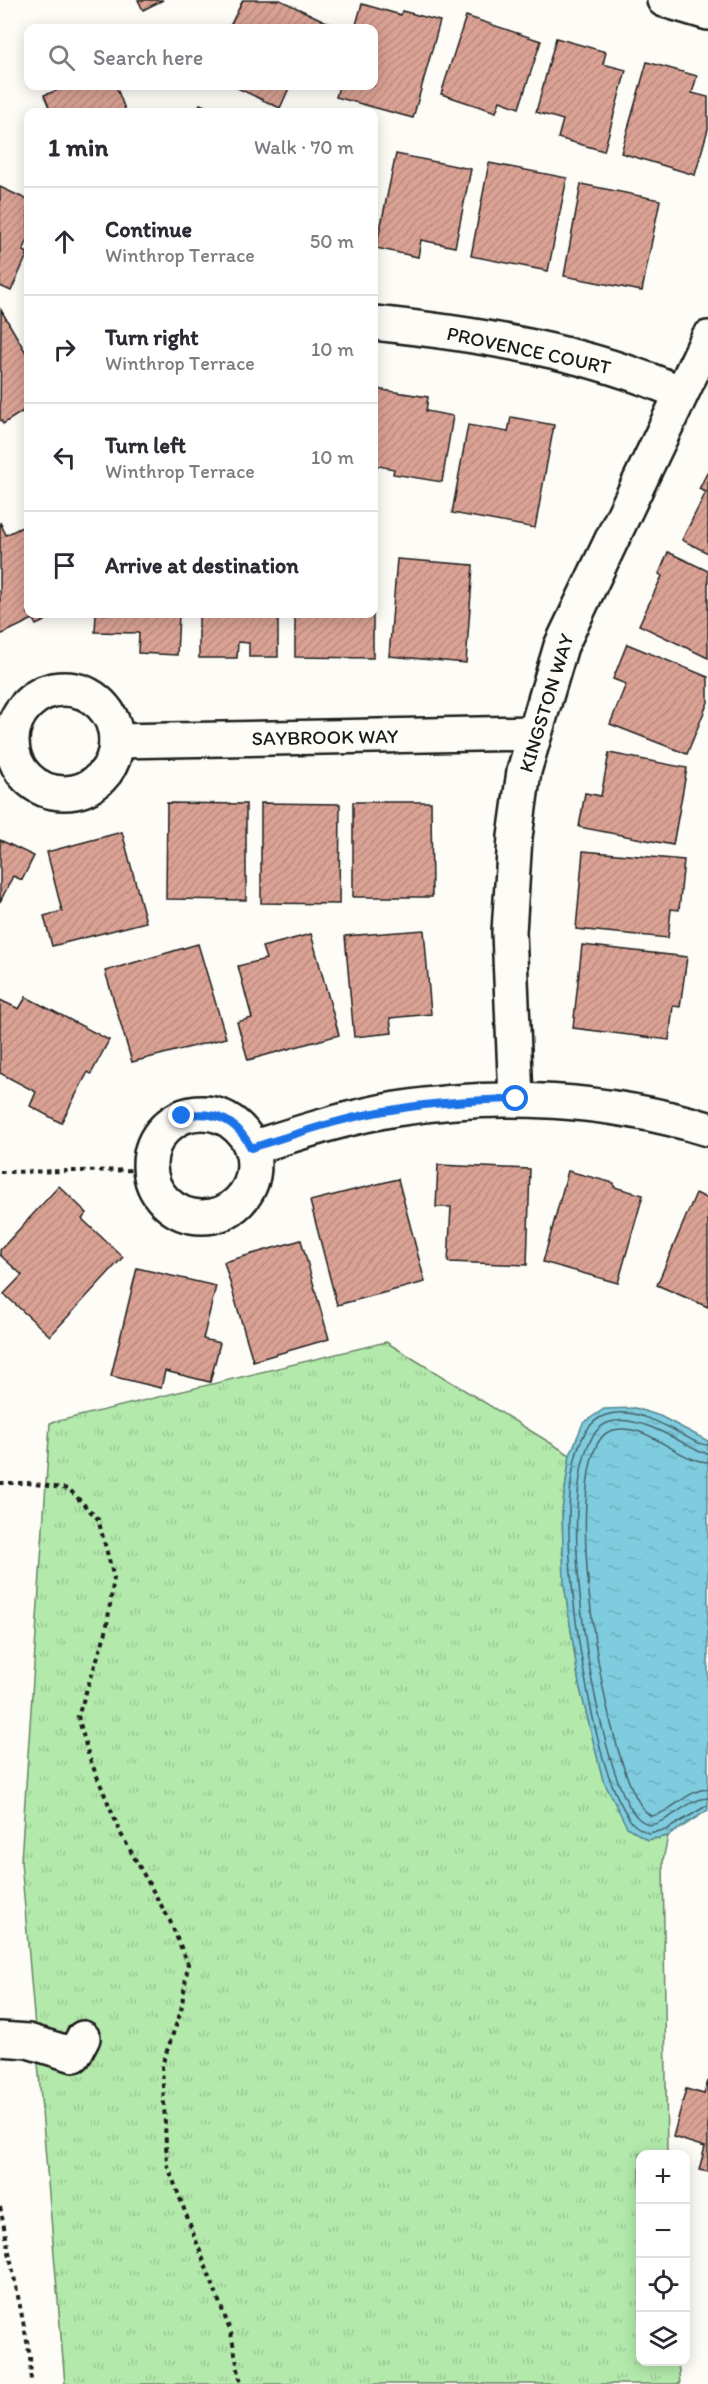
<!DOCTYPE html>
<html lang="en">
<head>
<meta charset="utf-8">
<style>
	:root { --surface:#fff; --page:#f7f7f7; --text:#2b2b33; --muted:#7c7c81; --line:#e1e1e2 }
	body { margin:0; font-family:Itim,sans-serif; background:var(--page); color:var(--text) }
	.controls { position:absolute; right:18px; bottom:18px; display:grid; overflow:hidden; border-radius:12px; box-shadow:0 3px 15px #0003 }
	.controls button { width:54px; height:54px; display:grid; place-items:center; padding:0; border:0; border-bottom:2px solid var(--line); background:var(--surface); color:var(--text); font:30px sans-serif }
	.stop { position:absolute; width:18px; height:18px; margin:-14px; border:4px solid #1a73e8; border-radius:50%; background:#fff }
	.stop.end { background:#1a73e8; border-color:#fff; box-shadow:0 2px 6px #0008 }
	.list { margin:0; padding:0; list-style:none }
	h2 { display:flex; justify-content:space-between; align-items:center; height:78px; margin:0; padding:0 24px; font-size:26px }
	h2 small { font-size:20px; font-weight:400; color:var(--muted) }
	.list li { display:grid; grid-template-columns:39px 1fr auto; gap:18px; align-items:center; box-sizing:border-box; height:108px; padding:0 24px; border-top:2px solid var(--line) }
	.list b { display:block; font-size:22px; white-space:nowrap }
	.list p { margin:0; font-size:20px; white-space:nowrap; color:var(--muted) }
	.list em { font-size:20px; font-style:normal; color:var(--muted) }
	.icon { flex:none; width:33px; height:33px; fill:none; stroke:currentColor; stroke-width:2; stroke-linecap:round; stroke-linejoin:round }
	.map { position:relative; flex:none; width:708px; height:2384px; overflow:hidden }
	.search { position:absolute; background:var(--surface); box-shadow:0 3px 15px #0003; left:24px; top:24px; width:354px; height:66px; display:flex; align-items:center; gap:15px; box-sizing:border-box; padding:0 21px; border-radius:12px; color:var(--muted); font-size:22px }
	.panel { position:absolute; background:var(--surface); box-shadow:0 3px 15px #0003; left:24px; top:108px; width:354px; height:510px; border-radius:12px }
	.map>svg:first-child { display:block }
</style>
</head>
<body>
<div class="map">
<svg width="708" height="2384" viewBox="0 0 708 2384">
	<defs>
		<pattern id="grass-tufts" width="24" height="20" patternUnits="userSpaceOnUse" patternTransform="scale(1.5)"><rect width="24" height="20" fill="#b3eaac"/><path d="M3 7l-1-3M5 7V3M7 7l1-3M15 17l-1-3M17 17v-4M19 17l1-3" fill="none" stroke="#99c893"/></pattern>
		<pattern id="water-ripples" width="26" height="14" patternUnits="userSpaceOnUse" patternTransform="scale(1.5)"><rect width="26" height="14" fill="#7fccde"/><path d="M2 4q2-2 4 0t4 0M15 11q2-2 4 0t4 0" fill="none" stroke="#6dafbe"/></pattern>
		<pattern id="building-hatch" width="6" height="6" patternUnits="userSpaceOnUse" patternTransform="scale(1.5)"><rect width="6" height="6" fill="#daa294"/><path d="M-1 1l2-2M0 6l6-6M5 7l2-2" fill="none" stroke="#ba8b7f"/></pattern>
	</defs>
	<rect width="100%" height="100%" fill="#fdfcf7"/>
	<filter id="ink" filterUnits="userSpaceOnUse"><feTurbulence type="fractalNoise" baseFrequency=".0167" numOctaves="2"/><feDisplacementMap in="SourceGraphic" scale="12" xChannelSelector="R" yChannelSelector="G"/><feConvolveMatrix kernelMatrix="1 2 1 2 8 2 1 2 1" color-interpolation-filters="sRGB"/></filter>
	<g filter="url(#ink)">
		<!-- grass -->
		<polygon fill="url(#grass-tufts)" stroke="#688364" stroke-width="1.5" points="386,1342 570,1455 562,1510 564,1583 579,1684 603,1780 647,1840 668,1836 663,1860 667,2154 640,2154 640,2362 678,2362 680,2384 65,2384 21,1861 50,1423"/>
		<!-- water -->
		<polygon fill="url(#water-ripples)" stroke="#578690" stroke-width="1.5" points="635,1408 660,1416 708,1441 708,1810 668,1836 647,1840 627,1827 603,1780 579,1684 564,1583 562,1510 570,1455 583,1423 604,1409"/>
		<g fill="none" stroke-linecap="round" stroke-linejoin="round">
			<!-- shore -->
			<g stroke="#44626a" stroke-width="1.5">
				<path d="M 708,1445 C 699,1445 691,1439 683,1435 C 661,1423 632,1407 606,1415 C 532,1437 588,1725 610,1779 C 615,1793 622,1807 630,1820 C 633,1826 642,1830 648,1833 L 666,1830 L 708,1805"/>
				<path d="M 708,1453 L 700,1452 C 677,1440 634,1412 607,1423 C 542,1450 595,1776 638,1818 C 641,1821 646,1823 649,1825 C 671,1822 687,1799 708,1798"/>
				<path d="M 708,1462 C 675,1461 646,1419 610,1431 C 554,1452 605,1788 651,1816 C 672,1813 686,1790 708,1789"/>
			</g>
		</g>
		<!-- building -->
		<g fill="url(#building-hatch)" stroke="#1c1c1c" stroke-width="1.5">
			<polygon points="138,0 163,0 143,10"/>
			<polygon points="243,0 280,0 333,25 332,28 229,28"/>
			<polygon points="362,4 401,15 402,11 440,21 413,118 336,97 339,86 374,86 374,28 355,28"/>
			<polygon points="466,16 541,41 519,108 500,101 496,112 441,94"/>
			<polygon points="556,38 606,52 603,64 626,70 604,151 558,138 563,120 536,112"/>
			<polygon points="647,62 697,76 692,93 708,97 708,129 695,175 621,153"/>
			<polygon points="70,86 116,86 126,112 51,112 44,95"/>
			<polygon points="233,86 290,86 280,108"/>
			<polygon points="200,104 218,112 196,112"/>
			<polygon points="396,154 471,169 455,247 421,240 418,257 376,248"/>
			<polygon points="489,163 567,178 548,271 471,256"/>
			<polygon points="581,184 660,200 642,291 564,276"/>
			<polygon points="0,187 28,200 28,239 23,251 28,253 11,291 0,286"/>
			<polygon points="1,310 28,356 28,408 3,424 0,419"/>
			<polygon points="376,389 428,397 426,411 453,416 442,482 393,474 394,469 374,465"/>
			<polygon points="511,417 554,425 535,528 452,513 468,425 508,432"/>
			<polygon points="708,471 708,553 682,540 706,492 699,489"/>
			<polygon points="0,522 6,535 28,524 28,614 59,614 36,625 33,619 0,635"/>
			<polygon points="668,552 708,571 708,658 639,625 662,576 659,574"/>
			<polygon points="397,559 473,565 466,663 389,656"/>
			<polygon points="96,614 179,614 177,655 138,653 139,633 95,632"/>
			<polygon points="199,614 278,614 278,657 249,657 249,643 238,642 237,658 199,658"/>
			<polygon points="295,614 373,614 373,658 295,657"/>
			<polygon points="627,644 708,677 708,702 687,754 610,724 626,684 613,679"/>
			<polygon points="609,753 687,768 673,845 579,827 585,793 601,796"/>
			<polygon points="353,802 431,802 432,897 353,897"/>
			<polygon points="167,803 246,804 246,900 166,899"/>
			<polygon points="261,803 340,804 339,904 261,903"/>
			<polygon points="122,832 146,922 52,946 44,916 62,911 47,852"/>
			<polygon points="0,840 34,856 22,880 13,876 0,902"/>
			<polygon points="583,851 684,860 679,910 671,909 668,938 576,929"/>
			<polygon points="424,930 431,1014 390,1018 392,1033 354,1037 345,936"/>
			<polygon points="311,934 339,1035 248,1060 237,1022 252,1018 238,966 266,959 262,947"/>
			<polygon points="198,944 226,1038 132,1062 105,971"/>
			<polygon points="582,945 687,957 680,1007 673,1006 669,1040 573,1028"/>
			<polygon points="26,997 109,1040 91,1074 88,1072 61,1123 30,1106 36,1092 0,1073 0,1000 19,1009"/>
			<polygon points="438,1165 530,1169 527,1265 448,1262 451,1207 436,1207"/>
			<polygon points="568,1171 614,1183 614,1187 643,1195 618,1283 543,1262"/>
			<polygon points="398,1179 425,1282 337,1305 310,1201"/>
			<polygon points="59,1186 87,1213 82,1219 123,1257 50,1336 4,1294 22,1275 0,1255 0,1250"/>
			<polygon points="696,1193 708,1199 708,1307 657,1285"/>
			<polygon points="301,1240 329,1339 253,1361 224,1262"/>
			<polygon points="137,1268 216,1286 203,1339 220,1343 210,1382 165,1371 161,1388 111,1376"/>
			<polygon points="708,2081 708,2172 699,2170 705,2147 673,2137 686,2089 704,2094"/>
		</g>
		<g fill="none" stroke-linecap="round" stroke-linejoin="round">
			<defs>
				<g id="minor">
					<polyline points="664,0 708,13"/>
					<path d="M 374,323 C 477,334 586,351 681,393"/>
					<circle cx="64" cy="741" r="52"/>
					<polyline points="116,741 534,733"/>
					<polyline points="516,1099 509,932 515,837 524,771 561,646 708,338"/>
					<circle cx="202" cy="1165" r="52"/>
					<path d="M 251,1148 C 299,1133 347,1117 396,1109 C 499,1092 609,1099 708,1129"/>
					<polyline points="0,2039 28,2041 74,2055 83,2038"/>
				</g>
			</defs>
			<!-- minor casing -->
			<use href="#minor" stroke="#1c1c1c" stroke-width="38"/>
			<!-- path -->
			<g stroke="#1c1c1c" stroke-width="4" stroke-dasharray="4.5 4.5" stroke-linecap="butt">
				<polyline points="0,1172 149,1170"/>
				<polyline points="0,1483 28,1483 69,1489 98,1519 114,1578 106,1632 78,1716 89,1757 121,1834 170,1921 188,1964 181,2011 162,2065 167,2164 231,2333 241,2384"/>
				<polyline points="0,2207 30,2356 31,2384"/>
			</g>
			<!-- minor -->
			<use href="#minor" stroke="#fdfcf7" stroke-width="33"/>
		</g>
	</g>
	<g fill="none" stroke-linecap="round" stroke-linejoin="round" filter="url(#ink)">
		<!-- route -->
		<path stroke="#1a73e8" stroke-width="8" d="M 182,1116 C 214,1110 236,1119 251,1148 C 299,1133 347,1116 397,1109 C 437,1102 476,1100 516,1099"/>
	</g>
	<g text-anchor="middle" stroke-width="4.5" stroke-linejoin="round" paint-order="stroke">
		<!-- street labels -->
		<g font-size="20" fill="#1c1c1c" stroke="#fdfcf7">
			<text transform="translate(529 350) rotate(12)" y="7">PROVENCE COURT</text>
			<text transform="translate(546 703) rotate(-73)" y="7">KINGSTON WAY</text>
			<text transform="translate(325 737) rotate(-1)" y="7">SAYBROOK WAY</text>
		</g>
	</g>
</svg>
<div class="controls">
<button>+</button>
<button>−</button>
<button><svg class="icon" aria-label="locate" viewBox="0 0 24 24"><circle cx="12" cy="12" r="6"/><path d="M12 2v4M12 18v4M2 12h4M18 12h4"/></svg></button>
<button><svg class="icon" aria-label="layers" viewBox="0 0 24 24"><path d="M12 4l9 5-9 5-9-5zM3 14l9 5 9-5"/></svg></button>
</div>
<div class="stop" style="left:516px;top:1099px"></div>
<div class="stop end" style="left:182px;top:1116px"></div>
<div class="search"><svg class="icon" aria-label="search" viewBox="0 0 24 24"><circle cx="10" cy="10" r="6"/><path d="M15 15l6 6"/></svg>Search here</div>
<section class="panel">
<h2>1 min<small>Walk · 70 m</small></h2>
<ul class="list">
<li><svg class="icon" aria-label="ahead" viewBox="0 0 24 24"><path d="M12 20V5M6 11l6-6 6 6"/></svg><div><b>Continue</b><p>Winthrop Terrace</p></div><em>50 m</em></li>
<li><svg class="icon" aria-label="right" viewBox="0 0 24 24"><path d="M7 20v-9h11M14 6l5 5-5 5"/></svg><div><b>Turn right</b><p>Winthrop Terrace</p></div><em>10 m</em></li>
<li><svg class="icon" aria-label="left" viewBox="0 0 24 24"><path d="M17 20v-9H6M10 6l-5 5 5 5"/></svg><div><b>Turn left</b><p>Winthrop Terrace</p></div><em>10 m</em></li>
<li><svg class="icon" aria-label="arrive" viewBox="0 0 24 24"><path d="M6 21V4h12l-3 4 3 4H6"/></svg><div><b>Arrive at destination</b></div></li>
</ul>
</section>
</div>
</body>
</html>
